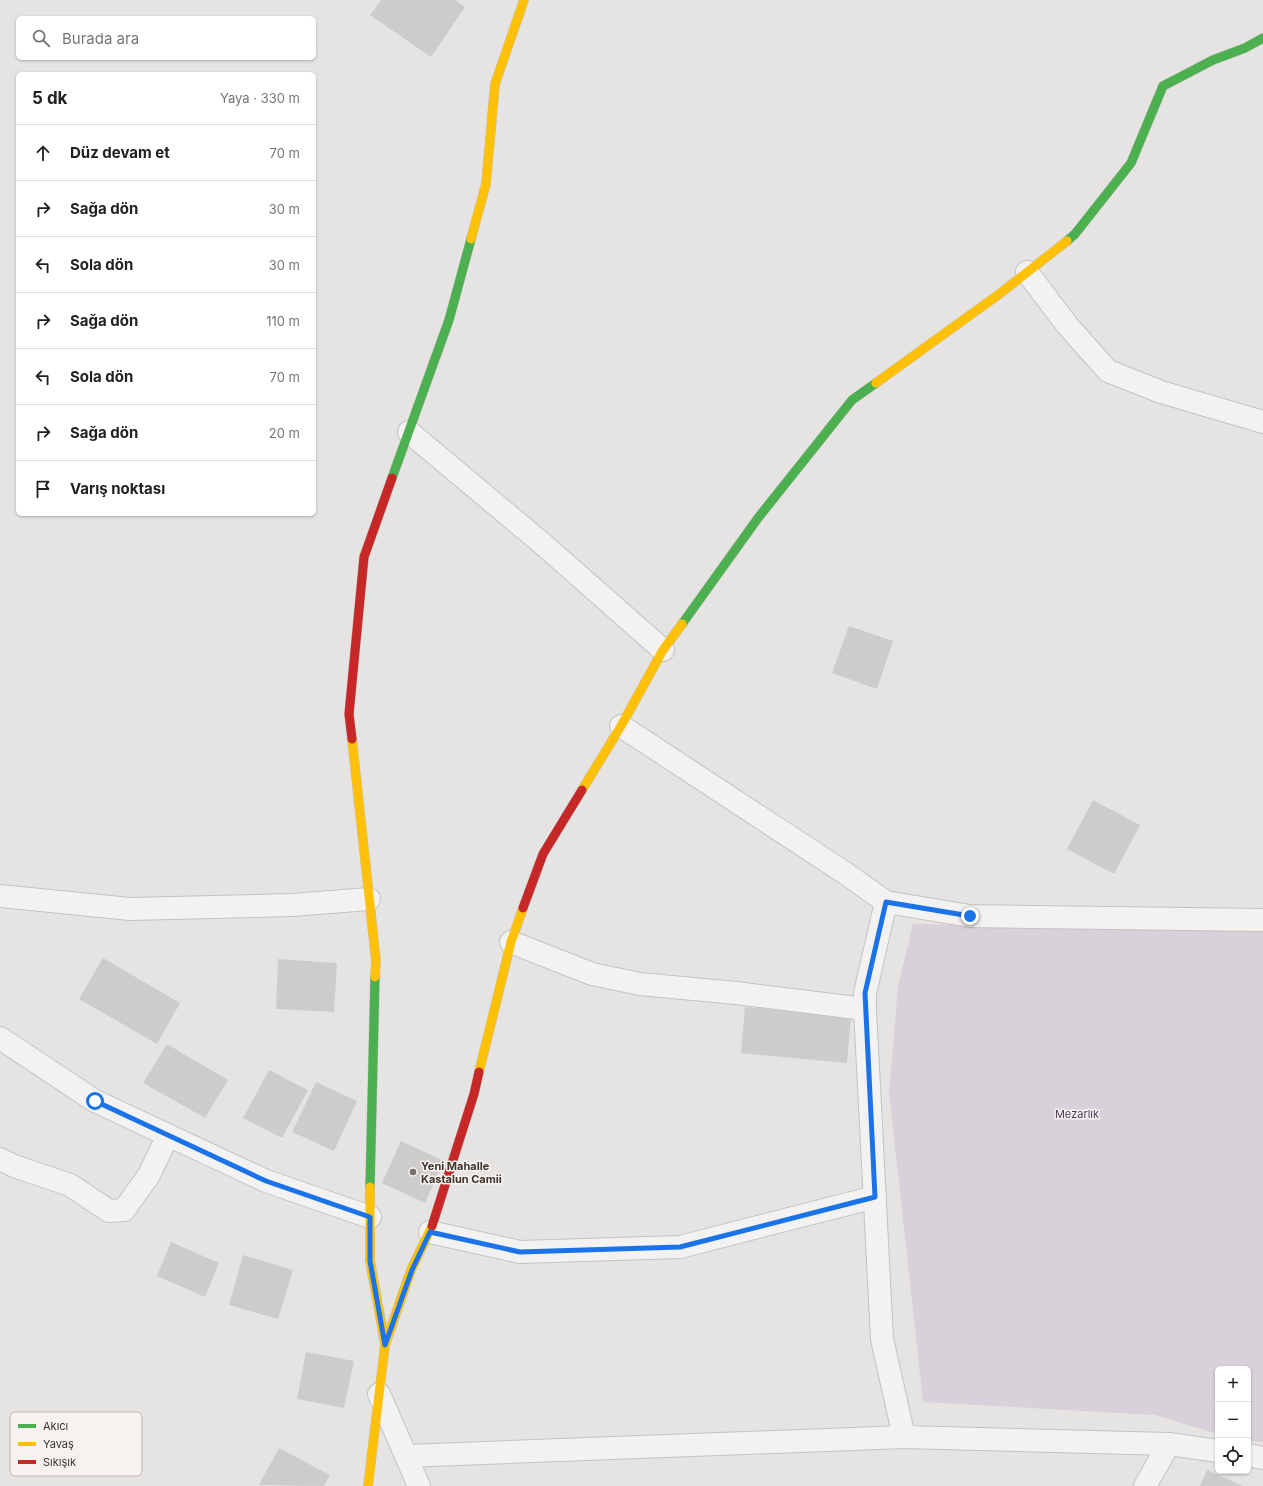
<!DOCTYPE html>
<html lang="tr">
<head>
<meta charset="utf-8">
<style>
	:root { --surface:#fff; --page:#f2f2f2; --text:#202124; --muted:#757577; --line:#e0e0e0 }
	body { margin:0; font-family:Inter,sans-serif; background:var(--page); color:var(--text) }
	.controls { position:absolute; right:12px; bottom:12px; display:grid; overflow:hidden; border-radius:6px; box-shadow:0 1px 3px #0004 }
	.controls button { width:36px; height:36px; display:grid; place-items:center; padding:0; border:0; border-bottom:1px solid var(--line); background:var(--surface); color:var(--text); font:20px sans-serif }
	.stop { position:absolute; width:12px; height:12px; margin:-9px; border:3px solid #1a73e8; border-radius:50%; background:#fff }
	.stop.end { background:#1a73e8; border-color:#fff; box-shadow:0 1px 4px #0008 }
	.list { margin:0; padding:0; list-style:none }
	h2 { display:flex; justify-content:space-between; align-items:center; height:52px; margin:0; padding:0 16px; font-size:17px }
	h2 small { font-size:13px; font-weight:400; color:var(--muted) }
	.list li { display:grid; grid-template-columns:26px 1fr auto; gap:12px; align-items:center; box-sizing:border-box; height:56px; padding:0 16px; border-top:1px solid var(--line) }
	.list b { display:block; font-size:15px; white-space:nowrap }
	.list em { font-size:13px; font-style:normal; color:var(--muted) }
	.icon { flex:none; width:22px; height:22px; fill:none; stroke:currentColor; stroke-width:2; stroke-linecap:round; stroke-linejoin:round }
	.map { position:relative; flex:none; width:1263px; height:1486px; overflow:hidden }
	.search { position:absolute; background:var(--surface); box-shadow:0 1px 3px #0004; left:16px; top:16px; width:300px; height:44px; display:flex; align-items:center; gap:10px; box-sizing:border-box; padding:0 14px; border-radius:6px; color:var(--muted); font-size:15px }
	.panel { position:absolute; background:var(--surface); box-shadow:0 1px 3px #0004; left:16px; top:72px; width:300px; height:444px; border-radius:6px }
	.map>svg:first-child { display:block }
</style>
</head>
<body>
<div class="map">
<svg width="1263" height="1486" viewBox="0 0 1263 1486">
	<rect width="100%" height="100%" fill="#e6e4e2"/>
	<!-- green -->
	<polygon fill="#d7d1d9" points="913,924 1263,932 1263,1442 1248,1441 1248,1369 1218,1369 1218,1434 1154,1415 923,1402 889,1093 898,986"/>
	<!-- building -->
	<g fill="#ceccca">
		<polygon points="381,0 455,0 465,7 431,57 370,15"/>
		<polygon points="849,626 893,641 877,689 832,673"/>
		<polygon points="1093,800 1140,825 1114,874 1067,849"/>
		<polygon points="103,958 180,1003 157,1044 79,999"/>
		<polygon points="278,959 337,963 334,1012 276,1009"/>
		<polygon points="745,1007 851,1017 847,1063 741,1053"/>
		<polygon points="167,1044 228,1080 205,1118 143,1083"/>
		<polygon points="269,1070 308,1090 282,1138 243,1118"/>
		<polygon points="316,1082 357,1101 334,1151 292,1132"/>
		<polygon points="401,1141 444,1161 425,1203 382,1183"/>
		<polygon points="171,1242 219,1263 205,1297 157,1276"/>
		<polygon points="243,1255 293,1270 278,1319 229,1305"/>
		<polygon points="306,1352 354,1361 344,1408 297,1399"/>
		<polygon points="279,1448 330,1475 324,1486 259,1485"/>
		<polygon points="1207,1470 1243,1486 1200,1486"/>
	</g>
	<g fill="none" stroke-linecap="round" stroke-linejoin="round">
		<defs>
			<g id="street">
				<polyline points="1027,272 1067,325 1108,371 1161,392 1263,422"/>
				<polyline points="409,432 544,545 663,650"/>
				<polyline points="621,726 845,873 886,902 970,916 1263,920"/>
				<polyline points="0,896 130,909 292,905 369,899"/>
				<polyline points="886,902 865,993 865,1009 882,1339 904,1437"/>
				<polyline points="511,942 592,974 640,984 736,993 865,1009"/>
				<polyline points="0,1038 95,1101 266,1181 370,1217"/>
				<polyline points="0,1159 14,1166 70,1185 109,1211 124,1210 149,1175 168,1135"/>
				<polyline points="430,1232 520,1252 680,1247 875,1197"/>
				<polyline points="379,1394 419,1486"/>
				<polyline points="1248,1455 1263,1458"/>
				<polyline points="406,1456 904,1437 1169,1444 1218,1451"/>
				<polyline points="1145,1486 1169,1444"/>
			</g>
			<g id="fast">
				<polyline points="1067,241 1075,234 1131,163 1163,86 1213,60 1245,48 1263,38"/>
				<polyline points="392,478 449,320 471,239"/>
				<polyline points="682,624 758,518 852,400 876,383"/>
				<polyline points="370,1187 375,977"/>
			</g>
			<g id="slow">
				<polyline points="471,239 486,184 495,84 524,0"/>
				<polyline points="876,383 998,295 1067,241"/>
				<polyline points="352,739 376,961 375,977"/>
				<polyline points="582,790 621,726 663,650 682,624"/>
				<polyline points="479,1072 511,942 523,908"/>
				<polyline points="370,1187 370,1261 385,1344"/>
				<polyline points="368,1486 385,1345 411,1270 432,1226"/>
			</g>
			<g id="jam">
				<polyline points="352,739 349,714 364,557 392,478"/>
				<polyline points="523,908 543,854 582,790"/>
				<polyline points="432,1226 474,1094 479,1072"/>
			</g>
		</defs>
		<!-- street casing -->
		<use href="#street" stroke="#c4c2c0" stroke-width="24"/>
		<!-- fast casing -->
		<use href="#fast" stroke="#c4c2c0" stroke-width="10"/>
		<!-- slow casing -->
		<use href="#slow" stroke="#c4c2c0" stroke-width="10"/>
		<!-- jam casing -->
		<use href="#jam" stroke="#c4c2c0" stroke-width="10"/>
		<!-- street -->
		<use href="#street" stroke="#f4f2f1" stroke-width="22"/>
		<!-- fast -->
		<use href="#fast" stroke="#4caf50" stroke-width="9"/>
		<!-- slow -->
		<use href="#slow" stroke="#ffc107" stroke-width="9"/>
		<!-- jam -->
		<use href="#jam" stroke="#c62828" stroke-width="9"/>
	</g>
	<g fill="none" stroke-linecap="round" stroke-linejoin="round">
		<!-- route -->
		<polyline stroke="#1a73e8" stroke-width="5" points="95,1101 266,1181 370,1217 370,1261 385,1345 412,1270 430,1232 520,1252 680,1247 875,1197 865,993 886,902 970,916"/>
	</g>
	<!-- markers -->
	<circle fill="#79726a" stroke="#f6f2f0" stroke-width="1.5" cx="413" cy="1172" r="4"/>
	<g text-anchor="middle" stroke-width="3" stroke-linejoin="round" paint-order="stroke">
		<!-- park labels -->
		<g font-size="11" fill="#4f3958" stroke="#f6f2f0">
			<text x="1077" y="1118">Mezarlık</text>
		</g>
		<!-- poi labels -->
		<g font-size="11" font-weight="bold" fill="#3e342a" stroke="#f6f2f0" text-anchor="start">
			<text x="421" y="1170">Yeni Mahalle<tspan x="421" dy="13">Kastalun Camii</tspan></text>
		</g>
	</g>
	<!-- legend -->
	<rect x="10" y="1412" width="132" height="64" rx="6" fill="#f6f2f0" stroke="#bfb9b5" stroke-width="1"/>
	<rect x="18" y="1424" width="18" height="4" fill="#4caf50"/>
	<rect x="18" y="1442" width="18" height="4" fill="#ffc107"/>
	<rect x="18" y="1460" width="18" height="4" fill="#c62828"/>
	<g font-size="11" fill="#3e342a">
		<text x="43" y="1430">Akıcı</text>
		<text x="43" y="1448">Yavaş</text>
		<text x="43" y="1466">Sıkışık</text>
	</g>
</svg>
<div class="controls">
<button>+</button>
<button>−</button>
<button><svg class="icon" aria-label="locate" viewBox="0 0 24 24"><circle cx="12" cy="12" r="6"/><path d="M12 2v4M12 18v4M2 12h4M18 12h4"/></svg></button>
</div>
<div class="stop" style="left:95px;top:1101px"></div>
<div class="stop end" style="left:970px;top:916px"></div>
<div class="search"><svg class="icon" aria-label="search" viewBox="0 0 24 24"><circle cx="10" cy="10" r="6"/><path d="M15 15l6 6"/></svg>Burada ara</div>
<section class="panel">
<h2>5 dk<small>Yaya · 330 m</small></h2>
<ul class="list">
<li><svg class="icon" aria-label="ahead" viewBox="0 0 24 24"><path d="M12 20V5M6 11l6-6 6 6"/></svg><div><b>Düz devam et</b></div><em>70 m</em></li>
<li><svg class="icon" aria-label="right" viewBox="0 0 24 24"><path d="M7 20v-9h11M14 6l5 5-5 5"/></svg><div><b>Sağa dön</b></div><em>30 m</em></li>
<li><svg class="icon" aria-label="left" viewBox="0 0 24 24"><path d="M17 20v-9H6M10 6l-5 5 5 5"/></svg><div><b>Sola dön</b></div><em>30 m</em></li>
<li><svg class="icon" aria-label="right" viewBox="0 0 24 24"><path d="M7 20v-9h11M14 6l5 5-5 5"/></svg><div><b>Sağa dön</b></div><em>110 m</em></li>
<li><svg class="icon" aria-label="left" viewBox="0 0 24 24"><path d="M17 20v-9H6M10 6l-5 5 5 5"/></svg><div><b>Sola dön</b></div><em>70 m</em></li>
<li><svg class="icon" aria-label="right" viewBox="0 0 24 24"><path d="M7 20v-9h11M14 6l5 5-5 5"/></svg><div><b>Sağa dön</b></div><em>20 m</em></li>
<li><svg class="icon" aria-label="arrive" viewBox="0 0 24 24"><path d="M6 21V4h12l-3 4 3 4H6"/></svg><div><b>Varış noktası</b></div></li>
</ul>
</section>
</div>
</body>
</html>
